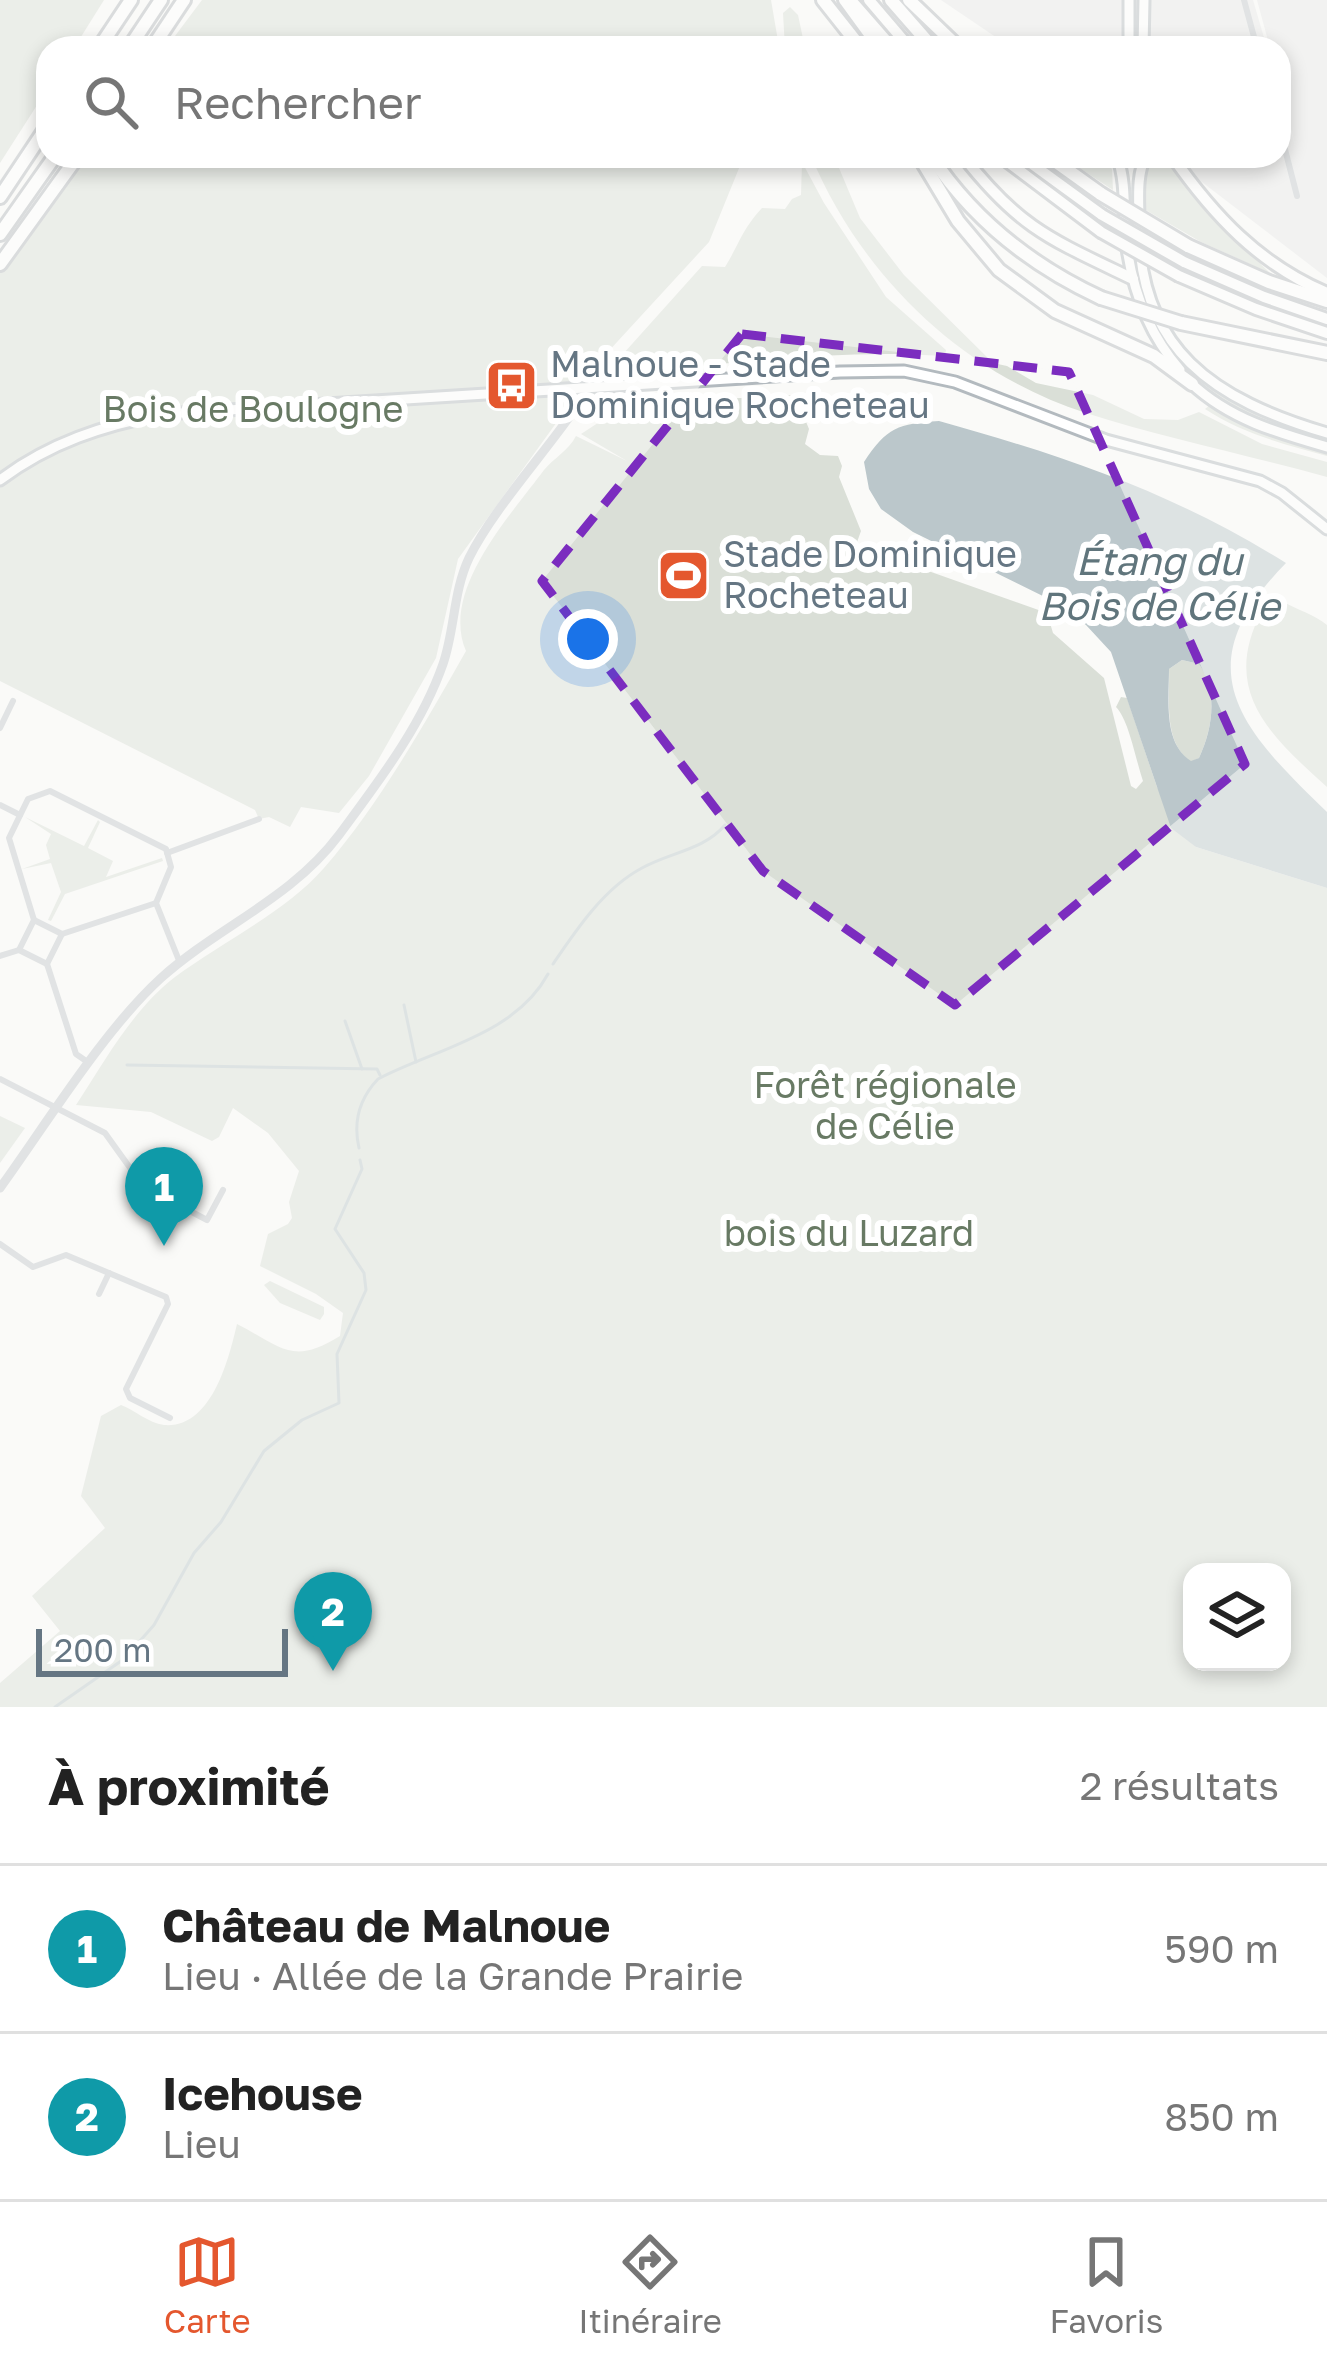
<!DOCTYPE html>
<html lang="fr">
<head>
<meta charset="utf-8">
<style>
	:root { --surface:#fff; --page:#f6f6f6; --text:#222; --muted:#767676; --line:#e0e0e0; --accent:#e4572e }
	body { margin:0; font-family:"Golos Text",sans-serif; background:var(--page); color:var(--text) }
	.controls { position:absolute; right:36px; bottom:36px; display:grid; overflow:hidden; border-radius:24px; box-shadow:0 6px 18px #0003 }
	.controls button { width:108px; height:108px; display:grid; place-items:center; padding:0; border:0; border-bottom:3px solid var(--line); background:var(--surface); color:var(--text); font:60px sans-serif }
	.scale { position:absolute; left:36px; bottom:30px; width:252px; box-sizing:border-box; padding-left:12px; border:6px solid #657683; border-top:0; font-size:33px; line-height:42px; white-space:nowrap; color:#657683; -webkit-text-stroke:9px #fff; paint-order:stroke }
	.you { position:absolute; left:588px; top:639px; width:42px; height:42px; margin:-30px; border:9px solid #fff; border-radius:50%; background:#1a73e8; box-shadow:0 0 0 18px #1a73e833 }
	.badge { display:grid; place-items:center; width:78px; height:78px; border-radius:50%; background:var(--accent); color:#fff; font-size:39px; font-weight:700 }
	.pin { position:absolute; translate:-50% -99px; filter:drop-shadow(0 3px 6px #0008) }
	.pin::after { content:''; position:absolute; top:63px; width:42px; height:36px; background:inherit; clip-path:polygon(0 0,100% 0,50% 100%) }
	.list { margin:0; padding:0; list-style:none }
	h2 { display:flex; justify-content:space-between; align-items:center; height:156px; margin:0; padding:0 48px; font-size:51px }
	h2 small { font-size:39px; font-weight:400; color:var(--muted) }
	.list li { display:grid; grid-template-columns:78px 1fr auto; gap:36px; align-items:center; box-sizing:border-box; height:168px; padding:0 48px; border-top:3px solid var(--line) }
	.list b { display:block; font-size:45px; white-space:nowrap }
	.list p { margin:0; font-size:39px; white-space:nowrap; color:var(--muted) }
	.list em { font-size:39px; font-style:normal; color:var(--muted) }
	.icon { flex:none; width:66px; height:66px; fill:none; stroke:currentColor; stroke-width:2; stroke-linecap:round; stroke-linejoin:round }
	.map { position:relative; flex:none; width:1327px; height:1707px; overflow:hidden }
	.search { position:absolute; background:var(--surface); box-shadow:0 6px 18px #0003; left:36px; right:36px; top:36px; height:132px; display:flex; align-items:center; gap:30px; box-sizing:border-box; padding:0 42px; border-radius:36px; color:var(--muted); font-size:45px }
	.sheet { height:492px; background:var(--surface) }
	nav { display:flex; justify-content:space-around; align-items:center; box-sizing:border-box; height:168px; border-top:3px solid var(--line); background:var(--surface); font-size:33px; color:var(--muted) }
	nav a { display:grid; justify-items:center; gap:6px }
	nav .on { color:var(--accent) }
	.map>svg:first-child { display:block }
</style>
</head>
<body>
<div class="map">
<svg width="1327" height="1707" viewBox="0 0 1327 1707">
	<rect width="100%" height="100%" fill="#fafaf8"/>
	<!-- built -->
	<g fill="#e8e9e9">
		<polygon points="941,0 1253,0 1267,48 1012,48"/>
		<polygon points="1257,0 1327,0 1327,278 1168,156 1279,156 1279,92 1295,145 1279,82 1279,48 1270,48"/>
	</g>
	<!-- green -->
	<g fill="#dadfd7" fill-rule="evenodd">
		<polygon points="0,0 104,0 74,48 48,48 48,88 0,163"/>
		<polygon points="202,0 771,0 778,41 776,48 166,48"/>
		<polygon points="790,7 798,15 805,48 785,48 783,13"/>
		<polygon points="86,156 744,156 709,242 606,354 458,559 436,658 369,776 339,813 301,807 290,827 269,817 259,819 255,810 0,681 0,271"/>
		<path d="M 811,156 L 834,156 L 860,218 L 904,275 L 993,363 L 1007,366 L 1036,383 L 1093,395 L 1144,419 L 1178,420 L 1199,412 L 1262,444 L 1327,462 L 1327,477 C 1248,455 1164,438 1086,413 C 961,373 861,275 811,156 Z"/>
		<polygon points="1070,156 1102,156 1112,169 1113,190 1081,169"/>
		<polygon points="1153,156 1165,156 1215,220 1270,273 1201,242 1144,209 1145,169"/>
		<path d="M 802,162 L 824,203 L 886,297 L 946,350 L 945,356 C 837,348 726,365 618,373 L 615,363 L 702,266 L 725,267 C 740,243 741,231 762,208 L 785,209 L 792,199 L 801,195 Z"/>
		<path d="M 1160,331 C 1198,394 1259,417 1327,437 L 1327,442 C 1244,417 1210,405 1156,334 Z"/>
		<path d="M 795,395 L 809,429 L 805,444 L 820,455 L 838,456 L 842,466 L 839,477 L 861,531 L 852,556 L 869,550 L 1047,613 L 1053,633 L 1104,678 L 1131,786 L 1136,789 L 1143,781 C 1136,761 1129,720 1116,707 L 1121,697 L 1127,698 L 1157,787 L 1196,847 L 1327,888 L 1327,1707 L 0,1707 L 0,1683 L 60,1631 L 32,1596 L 105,1528 L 81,1496 L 101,1416 L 121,1405 C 135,1410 148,1423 164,1425 C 212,1429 229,1358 237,1324 C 282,1347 292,1366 340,1336 L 343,1313 L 316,1294 L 260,1266 L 268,1234 L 288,1224 L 292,1218 L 289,1202 L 299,1171 L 268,1133 L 233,1108 L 219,1137 L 212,1141 L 151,1112 L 76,1105 C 104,1063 131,1011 175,977 C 222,942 287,911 324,868 C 379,805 425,723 466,651 C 440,591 510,516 544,470 C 554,458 569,450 576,436 L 627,461 L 581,434 L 627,404 ZM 1192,1572 L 1282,1572 L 1282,1662 L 1192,1662 Z"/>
		<path d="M 1210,405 L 1269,434 L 1327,451 L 1327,456 C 1284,444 1243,434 1205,409 Z"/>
		<path d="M 1282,601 C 1297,610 1314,614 1327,625 L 1327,787 C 1272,737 1219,692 1262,611 L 1274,610 Z"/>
		<path d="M 1182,660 L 1199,664 C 1218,692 1213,728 1199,758 L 1191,762 C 1163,742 1170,701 1169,669 Z"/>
		<polygon points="25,817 84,846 98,820 100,822 88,848 113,861 106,877 162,858 163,861 65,894 51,921 48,920 61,892 51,863 22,869 50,859 46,845 51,834"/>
		<polygon points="0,1116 25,1128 0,1163"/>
		<polygon points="270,1281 324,1307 324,1314 320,1320 280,1303 264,1285"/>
	</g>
	<!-- water -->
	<path fill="#bbc7cb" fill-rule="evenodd" d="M 939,421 C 1065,456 1174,493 1286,563 C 1183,668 1240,728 1327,812 L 1327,888 L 1196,847 L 1171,828 L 1111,652 L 1086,625 L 1059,604 L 913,532 L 881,509 L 869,489 L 864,462 C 887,427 898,424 939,421 ZM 1182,660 L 1199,664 C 1218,692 1213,728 1199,758 L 1191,761 C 1163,743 1169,700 1169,669 Z"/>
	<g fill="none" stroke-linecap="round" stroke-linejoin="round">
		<!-- stream -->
		<g stroke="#bbc7cb" stroke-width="3">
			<path d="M 553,964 C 576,930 604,888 642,868 C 671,852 704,850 725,825"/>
			<polyline points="404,1005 416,1062"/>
			<polyline points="345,1021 362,1069"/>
			<polyline points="127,1065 377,1069 380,1075"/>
			<path d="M 359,1148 C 353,1122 360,1098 378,1079 C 435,1049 515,1035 548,974"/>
			<polyline points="55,1707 124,1659 154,1625 194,1553 221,1522 264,1451 302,1420 339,1403 337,1354 366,1290 364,1273 335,1229 362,1169 360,1160"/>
		</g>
		<defs>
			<g id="secondary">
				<polyline points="1129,0 1129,48"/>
				<polyline points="1143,48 1144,0"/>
				<path d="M 1117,156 C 1127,184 1123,212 1126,241 C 1132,290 1148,333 1180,370"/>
				<path d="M 1146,156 C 1136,175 1139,200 1139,221 C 1137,350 1215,400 1327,433"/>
				<path d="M 1191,383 C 1229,419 1278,433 1327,447"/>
				<path d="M 0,480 C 49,443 104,425 164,414 L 840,372 L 904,371 L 955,382 L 1106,440 L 1260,481 L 1282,493 L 1327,529"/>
			</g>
			<g id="trunk">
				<polyline points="844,0 879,48"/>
				<polyline points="851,0 893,48"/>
				<polyline points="869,0 910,48"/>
				<path d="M 963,156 C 1020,229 1052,240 1133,279"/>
				<polyline points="1000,156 1101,232"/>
				<polyline points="1021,156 1102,215"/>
				<path d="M 1172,156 C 1214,216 1259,264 1327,293"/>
				<polyline points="1184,262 1264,297 1327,319"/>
				<polyline points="1179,276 1256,309 1327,333"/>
			</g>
			<g id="motorway">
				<polyline points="823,0 861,48"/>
				<polyline points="891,0 933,48"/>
				<polyline points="909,0 959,48"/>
				<polyline points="99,48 131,0"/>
				<polyline points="129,48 161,0"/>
				<polyline points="152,48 184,0"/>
				<polyline points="919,156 958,221 999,270 1055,311 1154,356 1192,384"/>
				<path d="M 931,156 C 974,221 1032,266 1101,298"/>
				<polyline points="1048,156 1101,194"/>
				<polyline points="0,197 48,125"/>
				<polyline points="0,234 55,156"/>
				<polyline points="1188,246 1269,282 1327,301"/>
				<polyline points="0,264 78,156"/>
				<polyline points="1181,323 1327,353"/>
			</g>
		</defs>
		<!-- secondary casing -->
		<use href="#secondary" stroke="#b3babf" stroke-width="15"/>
		<!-- trunk casing -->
		<use href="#trunk" stroke="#b4b9bd" stroke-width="16"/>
		<!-- motorway casing -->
		<use href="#motorway" stroke="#b4b9bd" stroke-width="18"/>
		<!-- minor -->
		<g stroke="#c3c8cc" stroke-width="6">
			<polyline points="1244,0 1257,48"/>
			<polyline points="1279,126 1297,196"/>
			<polyline points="0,728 13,701"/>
			<polyline points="0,805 20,815"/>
			<polyline points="167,853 259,819"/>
			<polyline points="34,920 9,838 28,799 50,791 166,849 171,867 156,903 180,963"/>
			<polygon points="34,920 62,934 47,964 19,950"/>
			<polyline points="62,934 156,903"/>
			<polyline points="0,956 19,950"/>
			<polyline points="47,964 76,1054 89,1063"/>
			<polyline points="0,1079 105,1133 138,1179 158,1194 207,1220 223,1190"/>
			<polyline points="0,1244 33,1267 66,1255 166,1297 168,1304 126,1389 130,1398 170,1418"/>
			<polyline points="99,1294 109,1273"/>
		</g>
		<!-- tertiary -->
		<path stroke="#c3c8cc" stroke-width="9" d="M 0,1188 C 47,1123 104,1030 161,978 C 219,926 291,899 339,835 C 378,782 421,727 443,664 C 455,629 453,592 469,558 C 492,511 544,454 575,409 L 581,387"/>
		<!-- secondary -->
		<use href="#secondary" stroke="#fff" stroke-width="9"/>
		<!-- trunk -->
		<use href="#trunk" stroke="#fff" stroke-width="10"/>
		<!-- motorway -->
		<use href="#motorway" stroke="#fff" stroke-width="12"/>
		<defs>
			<g id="trunk-bridge">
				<polyline points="1102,215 1184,262"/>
				<polyline points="1101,232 1179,276"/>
			</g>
			<g id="motorway-bridge">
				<polyline points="1101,194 1188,246"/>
				<polyline points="1101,298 1181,323"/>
			</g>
		</defs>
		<!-- trunk-bridge casing -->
		<use href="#trunk-bridge" stroke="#b4b9bd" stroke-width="16" stroke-linecap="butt"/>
		<!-- motorway-bridge casing -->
		<use href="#motorway-bridge" stroke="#b4b9bd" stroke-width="18" stroke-linecap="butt"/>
		<!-- trunk-bridge -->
		<use href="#trunk-bridge" stroke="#fff" stroke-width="10"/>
		<!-- motorway-bridge -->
		<use href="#motorway-bridge" stroke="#fff" stroke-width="12"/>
	</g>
	<!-- marked area -->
	<path d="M0 0H1327V1707H0ZM 742,334 L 1069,372 L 1245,764 L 955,1005 L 763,871 L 542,581 Z" fill="#fafaf8" fill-opacity=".55" fill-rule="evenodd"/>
	<path fill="none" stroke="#7b2cbf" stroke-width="9" stroke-dasharray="24 15" stroke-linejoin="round" d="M 742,334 L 1069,372 L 1245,764 L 955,1005 L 763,871 L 542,581 Z"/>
	<!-- icons -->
	<defs>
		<symbol id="bus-square" viewBox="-11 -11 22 22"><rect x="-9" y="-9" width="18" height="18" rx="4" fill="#e4572e" stroke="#fff"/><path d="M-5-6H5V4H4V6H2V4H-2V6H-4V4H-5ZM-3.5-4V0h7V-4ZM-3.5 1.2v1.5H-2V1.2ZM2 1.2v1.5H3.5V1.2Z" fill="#fff"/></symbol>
		<symbol id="stadium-square" viewBox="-11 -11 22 22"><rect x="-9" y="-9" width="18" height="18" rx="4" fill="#e4572e" stroke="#fff"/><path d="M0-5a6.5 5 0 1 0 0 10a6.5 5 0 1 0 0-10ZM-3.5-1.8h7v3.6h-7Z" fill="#fff"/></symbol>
	</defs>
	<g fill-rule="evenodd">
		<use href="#bus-square" x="482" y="356" width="59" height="59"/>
		<use href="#stadium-square" x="654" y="546" width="59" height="59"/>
	</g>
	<g text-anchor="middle" stroke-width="12" stroke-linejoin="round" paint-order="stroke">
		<!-- poi labels -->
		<g font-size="36" fill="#657683" stroke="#fff" text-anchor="start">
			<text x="550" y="377">Malnoue - Stade<tspan x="550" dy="41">Dominique Rocheteau</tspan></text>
			<text x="723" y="567">Stade Dominique<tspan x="723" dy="41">Rocheteau</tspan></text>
		</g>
		<!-- park labels -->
		<g font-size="36" fill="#687a64" stroke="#fff">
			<text x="253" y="422">Bois de Boulogne</text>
			<text x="885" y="1098">Forêt régionale<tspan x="885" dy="41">de Célie</tspan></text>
			<text x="849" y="1246">bois du Luzard</text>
		</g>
		<!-- water labels -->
		<g font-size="39" font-style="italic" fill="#60757c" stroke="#fff">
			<text x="1159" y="575">Étang du<tspan x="1159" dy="45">Bois de Célie</tspan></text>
		</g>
	</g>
</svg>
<div class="controls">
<button><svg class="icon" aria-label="layers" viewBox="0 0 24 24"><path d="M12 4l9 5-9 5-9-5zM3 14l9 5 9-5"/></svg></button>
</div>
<div class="scale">200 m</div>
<div class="you"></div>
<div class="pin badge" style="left:164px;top:1246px;background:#0f9aa8">1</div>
<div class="pin badge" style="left:333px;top:1671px;background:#0f9aa8">2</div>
<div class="search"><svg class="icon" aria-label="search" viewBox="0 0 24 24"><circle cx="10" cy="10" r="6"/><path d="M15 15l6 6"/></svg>Rechercher</div>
</div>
<section class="sheet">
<h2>À proximité<small>2 résultats</small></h2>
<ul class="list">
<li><span class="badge" style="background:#0f9aa8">1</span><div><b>Château de Malnoue</b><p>Lieu · Allée de la Grande Prairie</p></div><em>590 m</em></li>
<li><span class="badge" style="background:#0f9aa8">2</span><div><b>Icehouse</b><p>Lieu</p></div><em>850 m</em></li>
</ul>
</section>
<nav>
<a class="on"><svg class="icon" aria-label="map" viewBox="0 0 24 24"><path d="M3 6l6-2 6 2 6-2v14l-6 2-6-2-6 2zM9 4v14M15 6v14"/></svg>Carte</a>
<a><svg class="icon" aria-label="directions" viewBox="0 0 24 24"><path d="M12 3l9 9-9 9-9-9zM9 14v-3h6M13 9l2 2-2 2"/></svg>Itinéraire</a>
<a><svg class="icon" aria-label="saved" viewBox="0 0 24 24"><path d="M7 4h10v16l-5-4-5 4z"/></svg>Favoris</a>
</nav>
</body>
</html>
